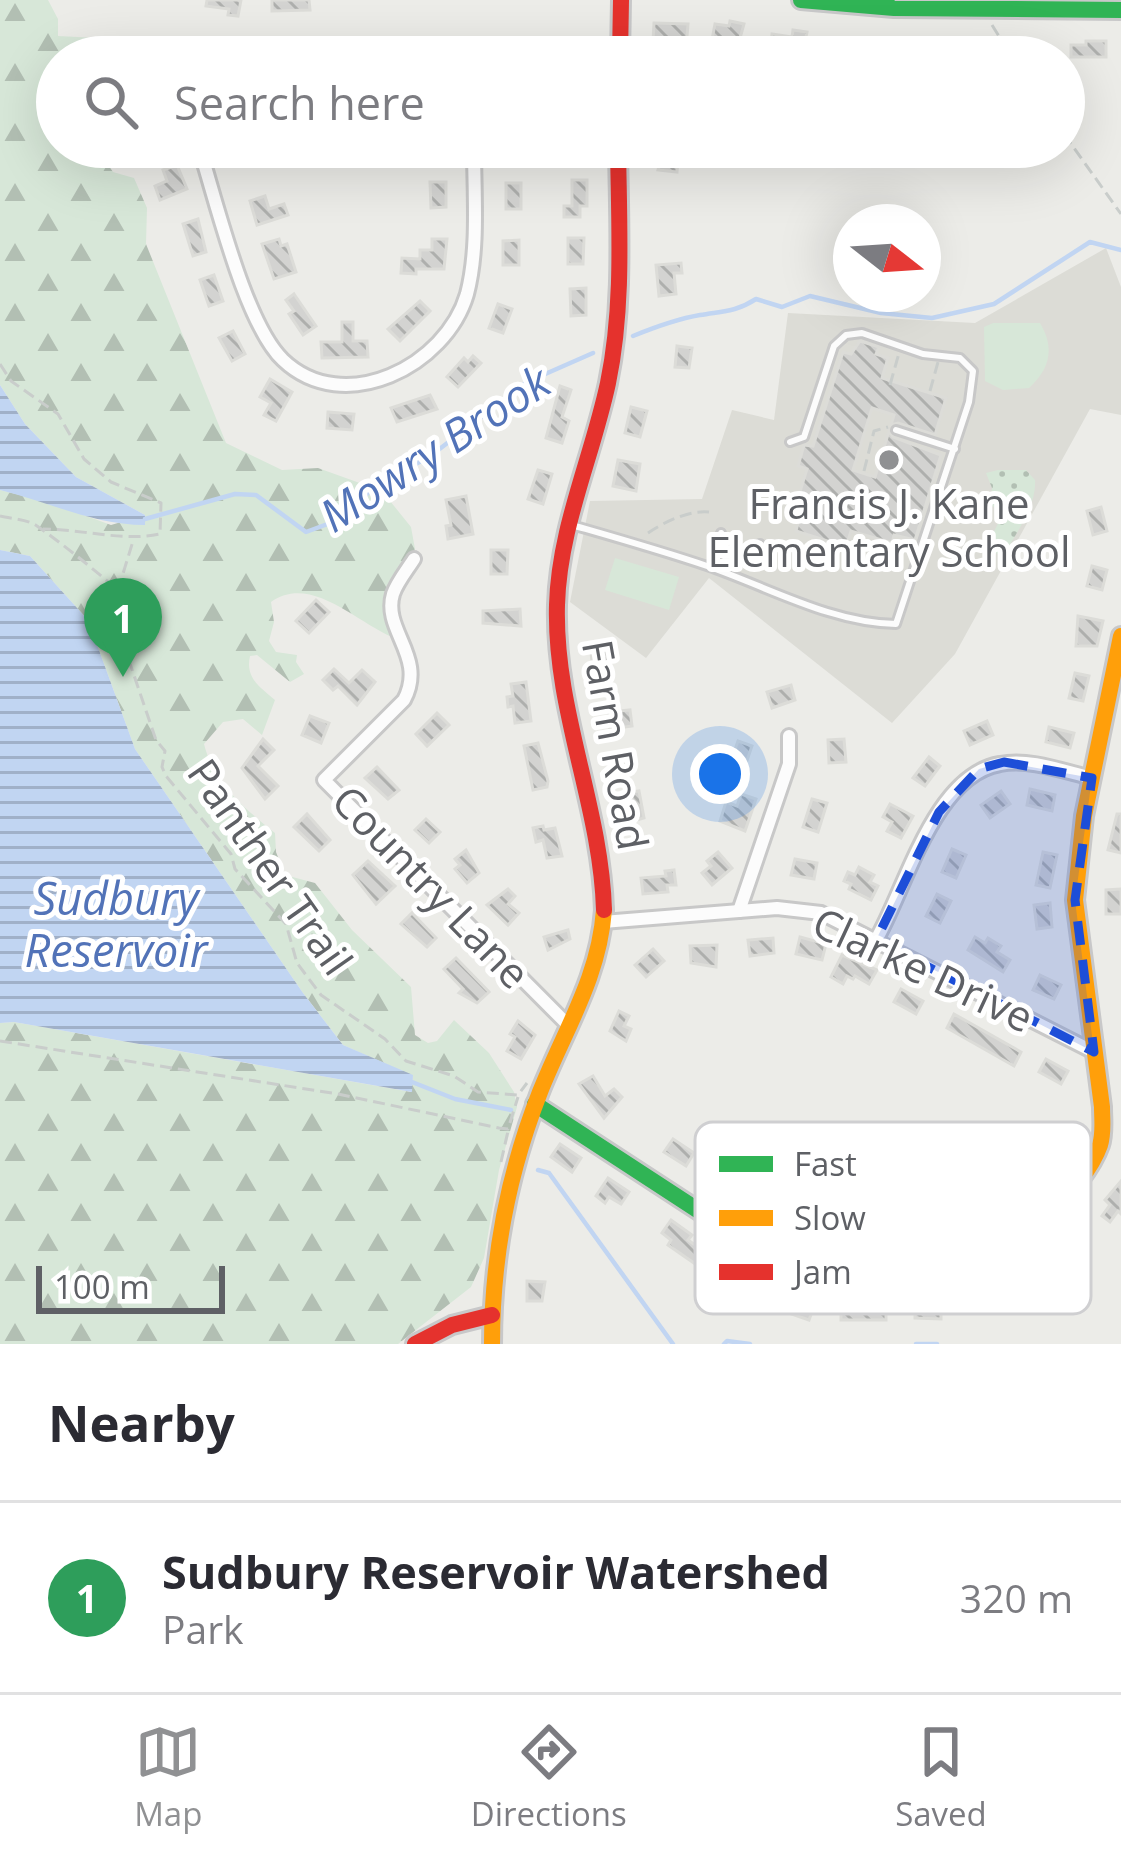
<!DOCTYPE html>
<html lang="en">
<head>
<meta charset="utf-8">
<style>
	:root { --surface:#fff; --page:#f2f2f3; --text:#2b2b33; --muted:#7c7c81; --line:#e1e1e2; --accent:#909193 }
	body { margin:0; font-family:"Open Sans",sans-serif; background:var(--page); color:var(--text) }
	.compass { position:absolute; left:833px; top:204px; width:108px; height:108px; border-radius:50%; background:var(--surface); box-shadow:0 12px 48px #0002; rotate:107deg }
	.scale { position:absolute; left:36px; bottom:30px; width:189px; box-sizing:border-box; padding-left:12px; border:6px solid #5e6065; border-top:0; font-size:33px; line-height:42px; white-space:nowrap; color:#5e6065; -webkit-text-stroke:9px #fff; paint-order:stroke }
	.you { position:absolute; left:720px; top:774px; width:42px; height:42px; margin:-30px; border:9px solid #fff; border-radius:50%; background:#1a73e8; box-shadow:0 0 0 18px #1a73e833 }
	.badge { display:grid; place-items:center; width:78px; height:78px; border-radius:50%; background:var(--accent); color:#fff; font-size:39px; font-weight:700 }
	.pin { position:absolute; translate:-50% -99px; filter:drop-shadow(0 3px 6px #0008) }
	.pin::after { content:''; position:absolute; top:63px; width:42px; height:36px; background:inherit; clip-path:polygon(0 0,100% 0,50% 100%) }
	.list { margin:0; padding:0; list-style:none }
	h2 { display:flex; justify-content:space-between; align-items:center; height:156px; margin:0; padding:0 48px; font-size:51px }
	h2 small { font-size:39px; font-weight:400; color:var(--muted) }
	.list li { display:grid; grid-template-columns:78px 1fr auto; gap:36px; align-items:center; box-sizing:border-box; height:192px; padding:0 48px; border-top:3px solid var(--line) }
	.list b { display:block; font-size:45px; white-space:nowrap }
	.list p { margin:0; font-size:39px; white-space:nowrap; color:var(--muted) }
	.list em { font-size:39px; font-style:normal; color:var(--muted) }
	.icon { flex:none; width:66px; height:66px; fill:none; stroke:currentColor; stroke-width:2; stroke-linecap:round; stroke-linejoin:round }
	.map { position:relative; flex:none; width:1121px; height:1344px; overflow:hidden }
	.search { position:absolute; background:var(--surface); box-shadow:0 12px 48px #0002; left:36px; right:36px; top:36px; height:132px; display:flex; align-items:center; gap:30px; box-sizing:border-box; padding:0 42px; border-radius:66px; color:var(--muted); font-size:45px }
	.sheet { height:348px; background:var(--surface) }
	nav { display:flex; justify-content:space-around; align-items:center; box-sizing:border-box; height:168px; border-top:3px solid var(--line); background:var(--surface); font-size:33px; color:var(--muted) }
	nav a { display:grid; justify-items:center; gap:6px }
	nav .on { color:var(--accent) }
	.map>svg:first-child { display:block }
</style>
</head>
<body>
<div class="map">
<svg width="1121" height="1344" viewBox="0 0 1121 1344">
	<defs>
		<pattern id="grass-dots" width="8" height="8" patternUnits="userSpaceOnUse" patternTransform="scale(3)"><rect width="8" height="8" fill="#d7e7d8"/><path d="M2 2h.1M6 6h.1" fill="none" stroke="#b2bfb3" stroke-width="1.8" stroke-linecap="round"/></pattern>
		<pattern id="forest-firs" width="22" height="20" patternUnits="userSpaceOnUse" patternTransform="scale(3)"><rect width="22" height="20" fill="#d7e7d8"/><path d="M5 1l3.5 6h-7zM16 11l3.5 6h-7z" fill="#b2bfb3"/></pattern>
		<pattern id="water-rules" width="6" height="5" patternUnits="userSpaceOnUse" patternTransform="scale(3)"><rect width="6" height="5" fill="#c1d5f2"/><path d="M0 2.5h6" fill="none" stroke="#a0b0c8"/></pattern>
		<pattern id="building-back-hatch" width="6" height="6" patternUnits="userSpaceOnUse" patternTransform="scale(3)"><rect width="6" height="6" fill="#d3d3d1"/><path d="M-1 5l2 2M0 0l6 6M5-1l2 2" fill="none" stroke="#aeafad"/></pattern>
	</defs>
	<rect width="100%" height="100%" fill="#ecece8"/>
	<!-- education -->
	<polygon fill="#dcdcd6" points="1106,248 1121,287 1121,415 1090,409 955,654 892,723 709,578 646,658 570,602 590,501 702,499 732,410 774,420 788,313 975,323"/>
	<!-- grass -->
	<path fill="url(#grass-dots)" d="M 998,470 L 1026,470 L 1035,480 C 1037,506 1015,534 1003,557 L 986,547 L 1003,514 L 991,505 L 992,488 L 986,473 Z"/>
	<!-- forest -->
	<path fill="url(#forest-firs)" d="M 0,0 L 48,0 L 58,19 L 58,36 L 117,39 L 99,41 L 93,52 L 97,57 L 57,57 L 57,147 L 96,147 L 113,172 L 134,178 L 147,208 L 146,244 L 226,443 L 282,470 L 318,468 L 382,491 L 411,527 L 415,549 L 393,581 L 385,604 L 397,630 L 392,637 C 355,621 310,574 271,602 L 274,622 L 269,641 L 276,652 L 297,655 L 296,662 L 304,674 L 290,682 L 257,655 L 250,656 C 245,678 260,687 275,700 L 262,735 L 243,719 L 223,722 L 204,744 C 214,784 243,807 275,833 L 276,852 L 285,875 L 315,883 L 352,930 L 411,987 L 415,1035 L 428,1043 L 437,1041 L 454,1020 L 489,1053 L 514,1092 L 517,1107 L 499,1170 L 484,1258 L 471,1287 L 398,1344 L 0,1344 L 0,1023 L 14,1022 L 411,1092 L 413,1076 L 343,1045 L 303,993 L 135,749 L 88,620 L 30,556 L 0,550 L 0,490 L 48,502 L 111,525 L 145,515 L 76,477 L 25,424 L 0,385 Z"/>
	<!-- garden -->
	<g fill="#d7e7d8">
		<path d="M 993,323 L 1040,323 C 1055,348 1050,369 1029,388 L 1003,390 L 985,381 L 984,327 Z"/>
		<polygon points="615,558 679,577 669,610 605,590"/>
	</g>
	<!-- water -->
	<g fill="url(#water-rules)">
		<path d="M 0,385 L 25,424 L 76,477 L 145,515 L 145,525 C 94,525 49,502 0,490 Z"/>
		<polygon points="0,550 30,556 88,620 135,749 303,993 343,1045 413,1075 412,1092 14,1022 0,1023"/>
	</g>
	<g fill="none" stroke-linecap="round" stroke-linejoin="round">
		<!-- stream -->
		<g stroke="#c1d5f2" stroke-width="4.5">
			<path d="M 633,336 C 655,327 677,319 700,315 C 723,311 736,312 756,299 L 782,307 L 810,296 L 881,313 L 932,318 L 994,304 L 1090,242 L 1121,250"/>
			<polyline points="145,519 235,494 256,495 306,532 341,519 371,490 433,454 527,382 593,353"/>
			<polyline points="412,1082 455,1099 511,1110"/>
			<polyline points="538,1170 549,1173 673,1344"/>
			<polyline points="724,1344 727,1341 750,1344"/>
			<polyline points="916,1344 937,1344"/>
		</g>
	</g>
	<!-- building -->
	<g fill="url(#building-back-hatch)" stroke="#dcdcd8" stroke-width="3">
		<polygon points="207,0 241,0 238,16 228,15 229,9 206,6"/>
		<polygon points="272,0 309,0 310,10 272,11"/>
		<polygon points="730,21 744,24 737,49 711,45 715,24 729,26"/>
		<polygon points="654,23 688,24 687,37 653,42"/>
		<polygon points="793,30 807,32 804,48 800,47 799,54 770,50 772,34 792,37"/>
		<polygon points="1086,41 1106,41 1106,57 1071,57 1071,45 1086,45"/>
		<polygon points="664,147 679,147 677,172 658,170"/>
		<polygon points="177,165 187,189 160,200 155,186 167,181 163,170"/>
		<polygon points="572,180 587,180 587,206 580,206 580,217 564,217 564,206 572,206"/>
		<polygon points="430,182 446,182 446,207 431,208"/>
		<rect x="506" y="183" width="15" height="26"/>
		<polygon points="265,196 269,209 284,204 288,215 257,225 250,201"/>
		<polygon points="198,219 206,252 193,256 183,224"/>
		<polygon points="568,238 584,238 583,264 568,264"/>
		<polygon points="279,239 281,246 287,244 296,272 274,279 262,244"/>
		<polygon points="432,239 447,239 444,269 416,269 416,274 401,273 402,258 420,259 420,250 432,250"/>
		<polygon points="519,240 519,265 503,265 503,241"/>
		<polygon points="681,263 682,273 674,273 676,294 659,296 656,265"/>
		<polygon points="214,275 223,301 209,306 200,280"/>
		<polygon points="586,288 586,315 571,316 570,289"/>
		<polygon points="294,294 316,326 303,335 289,314 294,311 286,300"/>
		<polygon points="420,301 430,311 400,341 388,329"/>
		<polygon points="498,304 512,309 503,333 489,328"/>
		<polygon points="342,322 353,322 353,341 367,341 368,357 322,358 321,342 342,342"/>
		<polygon points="233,331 245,354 232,361 219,338"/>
		<polygon points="860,341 879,347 876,354 888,358 882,378 946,398 935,435 898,423 891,425 894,415 872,408 853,470 875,477 889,431 893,437 941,455 915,540 894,535 892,543 851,531 846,547 796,531 798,523 791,521 807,469 798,466 804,445 813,446 843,352 851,354"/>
		<polygon points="677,346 692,348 689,368 675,367"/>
		<polygon points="473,356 481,363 458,387 447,377 464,358 468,362"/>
		<polygon points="270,379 292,392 276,421 264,415 271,403 260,397"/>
		<polygon points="560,386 571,390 562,417 569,421 562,443 546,438"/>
		<polygon points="430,395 437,409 397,422 391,408"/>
		<polygon points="631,407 647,411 640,437 625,433"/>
		<polygon points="328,412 354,414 352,430 327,428"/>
		<polygon points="618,460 640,464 636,491 613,486"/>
		<polygon points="538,470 552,474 543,504 528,499"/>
		<polygon points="466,496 473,534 448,539 446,526 451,525 446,500"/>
		<polygon points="1101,507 1107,531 1093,535 1087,511"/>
		<polygon points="491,550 508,550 507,574 491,574"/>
		<polygon points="1092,566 1107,570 1102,590 1087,586"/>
		<polygon points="316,600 329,612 309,633 296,621"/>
		<polygon points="520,609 521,626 483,623 483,611"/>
		<polygon points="1078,616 1103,621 1097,646 1076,646"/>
		<polygon points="606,643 609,668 593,670 590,644"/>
		<polygon points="334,669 349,683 362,670 375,682 357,705 338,686 333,690 323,680"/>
		<polygon points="1075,673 1089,676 1083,701 1069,698"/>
		<polygon points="526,682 531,721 515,723 513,706 508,707 507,697 513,696 511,684"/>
		<polygon points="791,685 795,700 772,708 767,692"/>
		<polygon points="630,710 632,726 610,729 608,712"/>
		<polygon points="437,713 449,725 427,746 416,734"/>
		<polygon points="310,716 329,723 321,743 302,735"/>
		<polygon points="987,721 993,735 970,745 964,731"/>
		<polygon points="1049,727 1074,733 1070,748 1046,742"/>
		<polygon points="263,739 274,750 258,766 278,786 265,799 242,768"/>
		<polygon points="844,739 846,762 829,763 828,740"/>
		<polygon points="738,741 752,746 744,769 730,764"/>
		<polygon points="538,743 548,781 547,787 533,790 524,746"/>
		<polygon points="929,757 940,766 925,786 913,778"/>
		<polygon points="377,767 399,790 388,799 365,778"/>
		<polygon points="1030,789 1055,795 1052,811 1027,805"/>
		<polygon points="639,791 644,818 626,823 625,793"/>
		<polygon points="1001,791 1010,804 990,818 981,805"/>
		<polygon points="741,794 756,799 745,831 720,821 726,802 737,806"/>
		<polygon points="812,799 827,803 818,832 803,827"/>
		<polygon points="890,804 913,816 901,838 887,831 892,822 883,817"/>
		<polygon points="307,814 330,840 319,851 294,827"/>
		<polygon points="1117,814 1121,814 1121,853 1108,850"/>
		<polygon points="426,819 440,832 429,843 415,830"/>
		<polygon points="543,826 544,830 555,828 562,856 547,858 543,840 536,842 533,828"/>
		<polygon points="952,849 966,855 956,878 942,872"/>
		<polygon points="466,850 479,873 467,883 455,869 460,865 455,859"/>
		<polygon points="718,852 732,868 712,885 702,873 711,866 707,861"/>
		<polygon points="1043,852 1057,855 1050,888 1036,885"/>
		<polygon points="795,859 817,863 814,879 791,875"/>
		<polygon points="368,861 395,886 376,904 353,875"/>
		<polygon points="859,867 874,875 870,882 878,886 871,900 849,889 851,884 844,881 848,872 855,875"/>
		<polygon points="674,870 676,885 667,885 668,892 643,894 641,878 666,876 665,871"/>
		<polygon points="508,889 515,896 508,904 519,913 508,925 487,905"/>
		<polygon points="1121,889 1121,914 1106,914 1106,890"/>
		<polygon points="937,894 951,901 940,923 926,916"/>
		<polygon points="1050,903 1052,927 1037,929 1034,905"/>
		<polygon points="412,913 436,938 427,947 401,924"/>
		<polygon points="568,930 570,939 548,950 544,937"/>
		<polygon points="800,937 826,944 822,960 796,954"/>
		<polygon points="975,937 985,943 988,938 1001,946 997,952 1010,960 1003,972 968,950"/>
		<polygon points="773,938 774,953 750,956 748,940"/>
		<polygon points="717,945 716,967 691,963 690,946"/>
		<polygon points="653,949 664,961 646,977 635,965"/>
		<polygon points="842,955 877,970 869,984 855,976 853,979 847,976 843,984 831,977"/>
		<polygon points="456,958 489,992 477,1003 459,993 463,989 444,969"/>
		<polygon points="1040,975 1061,985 1054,999 1033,990"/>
		<polygon points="901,989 923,1001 916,1014 894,1002"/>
		<polygon points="619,1011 629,1016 624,1026 631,1029 626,1041 610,1031"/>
		<polygon points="954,1014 1021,1052 1014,1066 947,1028"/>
		<polygon points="518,1021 535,1035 521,1059 507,1051 515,1037 510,1034"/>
		<polygon points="1046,1059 1068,1071 1061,1084 1039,1072"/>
		<polygon points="593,1076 605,1096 614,1089 622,1097 604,1118 579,1084"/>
		<polygon points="673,1139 694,1153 686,1166 664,1152"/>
		<polygon points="560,1144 581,1158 572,1172 551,1157"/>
		<polygon points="608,1178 629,1192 621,1204 609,1197 605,1203 596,1196"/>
		<polygon points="1121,1181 1121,1214 1118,1211 1110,1222 1102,1216 1110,1205 1105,1200"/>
		<polygon points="671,1220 692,1235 688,1240 702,1250 694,1263 668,1245 671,1240 662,1233"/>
		<polygon points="527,1281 545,1282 542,1301 527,1301"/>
		<polygon points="771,1289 814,1306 809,1320 766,1305"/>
		<polygon points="915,1303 941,1303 941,1319 915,1318"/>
		<rect x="841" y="1304" width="45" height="16"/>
	</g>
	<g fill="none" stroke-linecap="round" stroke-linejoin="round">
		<defs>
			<g id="lane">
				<polyline points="896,430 955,449"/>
				<path d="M 572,525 C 617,538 663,551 707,566 C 768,587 831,623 896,624 L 969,402 L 973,371 L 960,358 L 923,354 L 862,333 L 846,335 L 834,346 L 804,437 L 790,442"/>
				<polyline points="712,564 721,533"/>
				<polyline points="711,567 760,544"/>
			</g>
			<g id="street">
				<path d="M 199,147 C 216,200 245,324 283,360 C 344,418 446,366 467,294 C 479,248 474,194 474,147"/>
				<path d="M 414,559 C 407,570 397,582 393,594 C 382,630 427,657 404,700 L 324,780 L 570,1027"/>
				<polyline points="739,911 789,764 789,736"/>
				<polyline points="603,922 777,908 821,913 1094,1052"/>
				<path d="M 876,940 C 906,888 934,775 1000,764 C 1029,758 1063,771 1092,778"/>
			</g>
			<g id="fast">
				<polyline points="801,0 894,8 1121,10"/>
				<polyline points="535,1104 788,1269 897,1279 949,1277 971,1270"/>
			</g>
			<g id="slow">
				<path d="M 971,1270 C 1013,1256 1085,1188 1100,1145 C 1104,1133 1102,1120 1102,1107 L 1075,900 L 1084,816 L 1121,636"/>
				<path d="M 492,1344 C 492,1258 509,1171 540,1092 C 565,1029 599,978 604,910"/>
			</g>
			<g id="jam">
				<polyline points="620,57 621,0"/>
				<path d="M 604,910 C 601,806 554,710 557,605 C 559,528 592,458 608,383 C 624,306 619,226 618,147"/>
				<polyline points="415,1344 452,1325 492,1315"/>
			</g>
		</defs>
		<!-- lane casing -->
		<use href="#lane" stroke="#c8c8c8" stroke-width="12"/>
		<!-- street casing -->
		<use href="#street" stroke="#c8c8c8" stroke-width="18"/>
		<!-- fast casing -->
		<use href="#fast" stroke="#c8c8c9" stroke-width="22"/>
		<!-- slow casing -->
		<use href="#slow" stroke="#c8c8c9" stroke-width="22"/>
		<!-- jam casing -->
		<use href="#jam" stroke="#c8c8c9" stroke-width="22"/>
		<!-- path -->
		<g stroke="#c9cdcb" stroke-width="3" stroke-dasharray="12 6" stroke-linecap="butt">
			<polyline points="992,25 1012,57"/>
			<polyline points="1064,134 1121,214"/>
			<path d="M 0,364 L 11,381 L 58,414 L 84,459 L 111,482 L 161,503 L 160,534 C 123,542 82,529 43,529"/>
			<polyline points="890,385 899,353"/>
			<polyline points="930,391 938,362"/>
			<polyline points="864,471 874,431 888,427"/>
			<path d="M 0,516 C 11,519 27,519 37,526 C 68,548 97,572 126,597 L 123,643 L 156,740 L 165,751 L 162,767 L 166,776 L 231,854 L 235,869 L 286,924 L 297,963 L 321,995 L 385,1039 L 406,1061 L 454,1076 L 478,1092 L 518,1095 L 527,1083"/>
			<path d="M 648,533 C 664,522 689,510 709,512"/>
			<polyline points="118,590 133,541"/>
			<polyline points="0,1041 338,1094 499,1128 508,1129 518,1097"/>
			<polyline points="501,1162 508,1131"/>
		</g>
		<!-- lane -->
		<use href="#lane" stroke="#fcfcfc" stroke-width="6"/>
		<!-- street -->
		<use href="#street" stroke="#fcfcfc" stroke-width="12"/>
		<!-- fast -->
		<use href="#fast" stroke="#30b455" stroke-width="16"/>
		<!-- slow -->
		<use href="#slow" stroke="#ff9f0a" stroke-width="16"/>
		<!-- jam -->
		<use href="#jam" stroke="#e5322d" stroke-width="16"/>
	</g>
	<!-- marked area -->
	<path fill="#1d4ed8" fill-opacity="0.2" stroke="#1d4ed8" stroke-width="9" stroke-dasharray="24 15" stroke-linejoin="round" d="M 1004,762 L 1092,778 L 1075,900 L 1094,1052 L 876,940 L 939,812 L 979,769 Z"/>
	<!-- markers -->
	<circle fill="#909193" stroke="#fff" stroke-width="4.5" cx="889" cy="460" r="12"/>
	<g text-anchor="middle" stroke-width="10" stroke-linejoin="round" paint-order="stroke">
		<!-- poi labels -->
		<g font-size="42" fill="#5e6065" stroke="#fff">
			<text x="889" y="519">Francis J. Kane<tspan x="889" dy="48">Elementary School</tspan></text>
		</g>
		<!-- street labels -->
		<g font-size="42" fill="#5e6065" stroke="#fff">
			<text transform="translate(615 745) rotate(80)" y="15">Farm Road</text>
			<text transform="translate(270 867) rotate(55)" y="15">Panther Trail</text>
			<text transform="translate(431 887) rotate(46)" y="15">Country Lane</text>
			<text transform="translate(923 970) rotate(25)" y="15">Clarke Drive</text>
		</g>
		<!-- water labels -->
		<g font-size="45" font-style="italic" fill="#5273b8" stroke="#fff">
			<text transform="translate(435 449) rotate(-33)" y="16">Mowry Brook</text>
			<text x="116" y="915">Sudbury<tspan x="116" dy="52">Reservoir</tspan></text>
		</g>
	</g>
	<!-- legend -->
	<rect x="695" y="1122" width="396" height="192" rx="18" fill="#fff" stroke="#cfcfd1" stroke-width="3"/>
	<rect x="719" y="1156" width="54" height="16" fill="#30b455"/>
	<rect x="719" y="1210" width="54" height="16" fill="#ff9f0a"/>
	<rect x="719" y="1264" width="54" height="16" fill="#e5322d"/>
	<g font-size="33" fill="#5e6065">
		<text x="794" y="1176">Fast</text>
		<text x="794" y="1230">Slow</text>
		<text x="794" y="1284">Jam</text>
	</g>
</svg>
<svg class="compass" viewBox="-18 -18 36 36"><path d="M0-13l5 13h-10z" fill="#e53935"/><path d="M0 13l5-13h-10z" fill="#7c7c81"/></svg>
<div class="scale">100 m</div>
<div class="you"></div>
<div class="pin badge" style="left:123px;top:677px;background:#2e9e5b">1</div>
<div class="search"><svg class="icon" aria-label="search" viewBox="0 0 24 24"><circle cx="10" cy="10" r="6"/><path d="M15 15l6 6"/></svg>Search here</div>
</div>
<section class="sheet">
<h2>Nearby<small></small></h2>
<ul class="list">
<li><span class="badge" style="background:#2e9e5b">1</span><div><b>Sudbury Reservoir Watershed</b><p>Park</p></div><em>320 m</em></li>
</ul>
</section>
<nav>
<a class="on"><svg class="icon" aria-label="map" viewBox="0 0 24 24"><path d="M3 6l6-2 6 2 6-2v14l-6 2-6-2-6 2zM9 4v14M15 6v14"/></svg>Map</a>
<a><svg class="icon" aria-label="directions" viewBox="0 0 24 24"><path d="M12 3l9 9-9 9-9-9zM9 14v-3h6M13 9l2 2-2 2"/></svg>Directions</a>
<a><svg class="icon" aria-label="saved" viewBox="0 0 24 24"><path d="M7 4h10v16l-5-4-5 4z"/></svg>Saved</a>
</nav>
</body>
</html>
